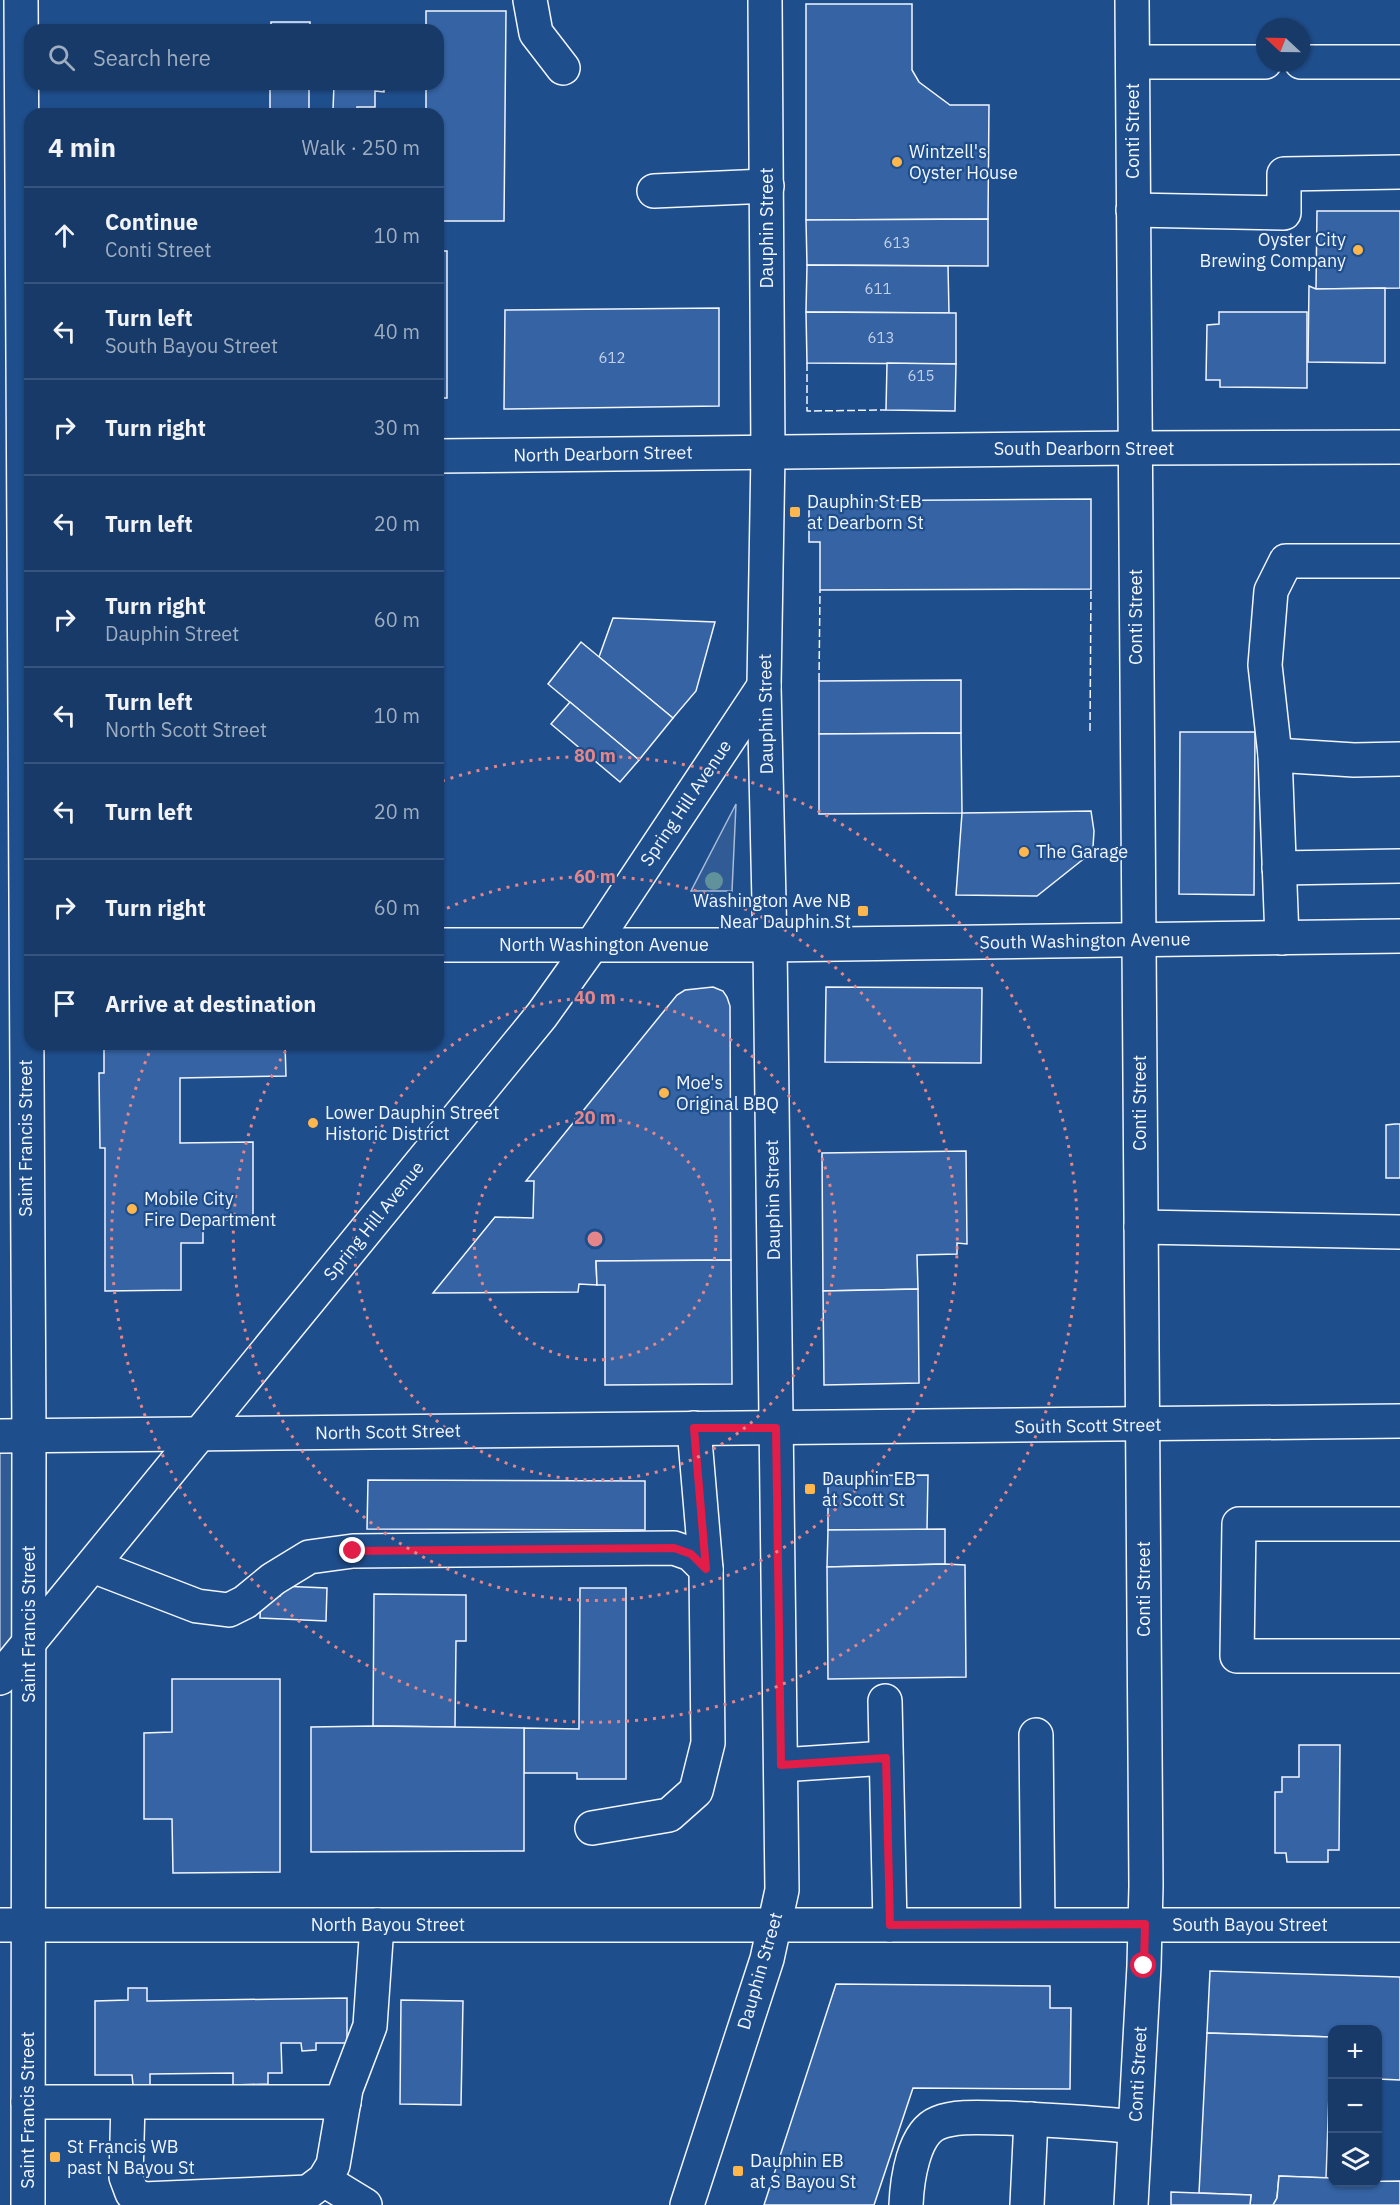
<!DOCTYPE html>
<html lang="en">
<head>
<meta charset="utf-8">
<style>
	:root { --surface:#173a69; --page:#20416f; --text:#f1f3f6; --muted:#9eadc0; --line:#36547d }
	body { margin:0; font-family:"IBM Plex Sans",sans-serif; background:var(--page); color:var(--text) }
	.controls { position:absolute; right:18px; bottom:18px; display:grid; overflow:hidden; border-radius:12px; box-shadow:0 2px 4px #0004 }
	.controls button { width:54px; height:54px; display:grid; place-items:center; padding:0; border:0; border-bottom:2px solid var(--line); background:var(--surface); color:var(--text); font:30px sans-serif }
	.compass { position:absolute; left:1256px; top:18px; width:54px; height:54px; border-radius:50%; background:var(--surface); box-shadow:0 2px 4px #0004; rotate:292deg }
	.stop { position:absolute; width:18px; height:18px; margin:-14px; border:4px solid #e11d48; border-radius:50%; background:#fff }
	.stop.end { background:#e11d48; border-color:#fff; box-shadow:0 2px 6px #0008 }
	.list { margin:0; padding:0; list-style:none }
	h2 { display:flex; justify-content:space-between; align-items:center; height:78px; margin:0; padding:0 24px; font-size:26px }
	h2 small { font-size:20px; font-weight:400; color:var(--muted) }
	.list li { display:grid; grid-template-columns:39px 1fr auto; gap:18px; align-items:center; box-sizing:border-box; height:96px; padding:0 24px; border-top:2px solid var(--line) }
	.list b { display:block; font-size:22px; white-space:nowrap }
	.list p { margin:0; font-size:20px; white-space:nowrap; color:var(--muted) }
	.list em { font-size:20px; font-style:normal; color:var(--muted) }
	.icon { flex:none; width:33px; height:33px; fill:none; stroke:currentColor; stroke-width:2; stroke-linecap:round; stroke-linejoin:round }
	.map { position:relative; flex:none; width:1400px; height:2205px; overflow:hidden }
	.search { position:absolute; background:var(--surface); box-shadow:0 2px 4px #0004; left:24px; top:24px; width:420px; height:66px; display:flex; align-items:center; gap:15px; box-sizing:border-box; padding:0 21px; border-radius:18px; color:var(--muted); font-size:22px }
	.panel { position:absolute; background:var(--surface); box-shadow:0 2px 4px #0004; left:24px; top:108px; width:420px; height:942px; border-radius:18px }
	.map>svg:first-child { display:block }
</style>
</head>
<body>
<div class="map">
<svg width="1400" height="2205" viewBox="0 0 1400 2205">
	<rect width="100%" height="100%" fill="#1f4e8c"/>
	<!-- green -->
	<g fill="#305b95" stroke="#a8bbd7" stroke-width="1.5">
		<polygon points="736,804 732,891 691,891"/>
		<polygon points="0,1436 29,1436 29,1643 0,1678"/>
	</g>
	<!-- building -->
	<g fill="#3563a3" stroke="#f2f6ff" stroke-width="1.5">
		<polygon points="806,4 912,4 912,70 919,82 950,105 989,105 988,219 806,220"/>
		<polygon points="426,11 506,11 504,221 438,221 438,114 426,114 426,84 438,84 438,30 426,30"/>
		<rect x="271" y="22" width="39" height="8"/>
		<rect x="334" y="28" width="51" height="2"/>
		<rect x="270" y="84" width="39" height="30"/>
		<polygon points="334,84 384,84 384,92 375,91 375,107 357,107 357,110 333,110"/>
		<polygon points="1317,211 1400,211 1400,288 1316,289"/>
		<polygon points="988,219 988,266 807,265 806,220"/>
		<rect x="438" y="251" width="9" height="147"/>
		<polygon points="807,265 948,266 949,313 806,312"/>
		<polygon points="1309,286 1316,289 1385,288 1385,363 1308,362"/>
		<polygon points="719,308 719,406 504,409 505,310"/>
		<polygon points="806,312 956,313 956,364 807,363"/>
		<polygon points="1219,312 1307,312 1307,388 1220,387 1220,380 1206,380 1207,325 1219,324"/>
		<polygon points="887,363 956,364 955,411 886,410"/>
		<polygon points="1091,499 1091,589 820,590 820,542 809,542 809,507 822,507 822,501"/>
		<polygon points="613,618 715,622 696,691 673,718 599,657"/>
		<polygon points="581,642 673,718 639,760 548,684"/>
		<polygon points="961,680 961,733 819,734 819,681"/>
		<polygon points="570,702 639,760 620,782 551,724"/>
		<polygon points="1180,732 1255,732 1254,895 1179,894"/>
		<polygon points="961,733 962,813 819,814 819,734"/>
		<polygon points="1091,811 1094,831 1093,847 1086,857 1037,896 956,895 962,813"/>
		<polygon points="713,987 723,991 727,997 730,1006 731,1260 596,1261 597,1285 579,1284 578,1292 433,1293 495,1217 533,1218 534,1181 526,1181 677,995 685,990"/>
		<polygon points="826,987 982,988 981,1063 825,1062"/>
		<polygon points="104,1044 285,1044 286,1076 180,1078 180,1143 253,1142 253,1220 203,1220 203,1243 181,1243 181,1290 105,1291 105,1148 100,1148 99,1073 104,1073"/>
		<polygon points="1395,1124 1400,1124 1400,1178 1386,1178 1386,1125"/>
		<polygon points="966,1151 967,1244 957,1243 957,1254 917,1255 918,1289 823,1291 822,1153"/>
		<polygon points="731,1260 732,1384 605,1385 605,1285 597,1285 596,1261"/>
		<polygon points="918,1289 919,1383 824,1385 823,1291"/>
		<polygon points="928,1475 927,1530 828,1530 828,1476"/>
		<polygon points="368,1480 645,1481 645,1530 367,1529"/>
		<polygon points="945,1529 945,1564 827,1567 828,1530"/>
		<polygon points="945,1564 965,1565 966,1677 828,1679 827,1567"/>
		<polygon points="280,1586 327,1588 326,1621 260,1618 261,1595 280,1596"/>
		<polygon points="580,1588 626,1588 626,1779 577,1779 577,1773 524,1773 524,1728 579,1729"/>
		<polygon points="374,1594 466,1595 466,1641 456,1641 455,1727 373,1726"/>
		<polygon points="172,1679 280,1679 280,1872 173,1873 172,1819 144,1819 144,1733 172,1732"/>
		<polygon points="373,1726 524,1728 524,1851 311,1852 311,1727"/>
		<polygon points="1299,1745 1340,1745 1339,1850 1328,1850 1328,1862 1287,1862 1286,1853 1275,1853 1275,1792 1282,1792 1282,1777 1299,1777"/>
		<polygon points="1210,1971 1400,1977 1400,2080 1378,2079 1378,2030 1332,2030 1332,2078 1329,2078 1331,2037 1207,2033"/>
		<polygon points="836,1984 1050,1986 1050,2008 1071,2008 1070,2089 913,2088 874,2205 764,2205"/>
		<polygon points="128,1988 147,1988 147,2001 347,1998 347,2043 316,2043 316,2050 302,2051 301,2043 281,2043 282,2073 268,2073 268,2084 233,2085 233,2073 150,2074 150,2085 133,2085 132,2075 95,2075 95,2001 128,2000"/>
		<polygon points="401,2000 463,2001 461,2105 400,2104"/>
		<polygon points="1207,2033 1331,2037 1326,2178 1279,2176 1277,2198 1273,2205 1250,2205 1251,2195 1199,2193"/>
		<polygon points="1279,2176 1332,2178 1332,2182 1400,2181 1400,2205 1273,2205 1277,2198"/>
		<polygon points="1171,2192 1251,2195 1250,2205 1171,2205"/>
	</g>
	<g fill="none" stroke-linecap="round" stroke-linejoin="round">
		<defs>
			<g id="minor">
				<polyline points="21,0 29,1436 28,2205"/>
				<polyline points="530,0 536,33 563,68"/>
				<polyline points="1133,62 1265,62"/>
				<polyline points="1301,62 1400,62"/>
				<polyline points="654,191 767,186"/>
				<polyline points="1133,210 1284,213 1284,174 1400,172"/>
				<polyline points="438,456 1135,448 1400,447"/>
				<polyline points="1275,755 1354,760 1400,759"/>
				<polyline points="1279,868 1400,866"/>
				<polyline points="1282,938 1275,755 1265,665 1271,591 1286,561 1400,561"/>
				<polyline points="438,945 770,945 1400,936"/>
				<polyline points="1141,1227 1400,1232"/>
				<polyline points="694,1428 706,1569"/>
				<polyline points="0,1436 1400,1421"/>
				<polyline points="1400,1524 1239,1524 1237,1656 1400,1656"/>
				<polyline points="93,1566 197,1606 229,1610 245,1602 273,1579 309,1557 353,1551 674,1548 691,1554 706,1569 708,1743 696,1791 669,1815 592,1828"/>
				<polyline points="0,1678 542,1015 592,945 764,686"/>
				<polyline points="885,1701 890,1925"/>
				<polyline points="1036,1735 1038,1924"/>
				<polyline points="781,1765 886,1758"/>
				<polyline points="0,1925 1400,1925"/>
				<polyline points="28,2102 344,2102"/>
				<polyline points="128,2103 126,2177 132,2193 143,2199 308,2192 324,2180 333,2165 346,2089 370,2026 377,1925"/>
				<polyline points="324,2180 365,2205"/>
				<polyline points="687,2205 767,1959 782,1890 770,945 764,686 768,453 765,0"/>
				<path d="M 906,2205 C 907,2181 913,2133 938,2123 C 957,2115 986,2118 1006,2118 C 1050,2120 1092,2122 1135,2127"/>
				<polyline points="1027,2205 1031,2119"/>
				<polyline points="1131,2205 1144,1966 1146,1886 1132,0"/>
			</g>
		</defs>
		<!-- minor casing -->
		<use href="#minor" stroke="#f2f6ff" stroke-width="36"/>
		<!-- minor -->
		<use href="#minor" stroke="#1f4e8c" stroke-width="33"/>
		<!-- fence -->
		<g stroke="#f2f6ff" stroke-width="1.5" stroke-dasharray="8 3" stroke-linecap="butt">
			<polyline points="807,363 807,411 886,410"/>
			<polyline points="819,681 820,590"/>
			<polyline points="1090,731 1091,589"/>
		</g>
	</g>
	<!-- trees -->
	<circle fill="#61919a" cx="714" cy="881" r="9"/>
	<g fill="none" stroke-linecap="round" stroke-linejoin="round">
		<!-- route -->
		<polyline stroke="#e11d48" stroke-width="8" points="353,1551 674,1548 691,1554 706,1569 694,1428 776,1428 781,1765 886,1758 890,1925 1145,1924 1144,1966"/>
	</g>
	<!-- distance rings -->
	<g fill="none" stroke="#e38589" stroke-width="3" stroke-dasharray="3 6">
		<circle cx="595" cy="1239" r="121"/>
		<circle cx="595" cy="1239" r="241"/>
		<path d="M439 912A362 362 0 1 1 290 1044"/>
		<path d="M442 781A483 483 0 1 1 152 1046"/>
	</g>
	<!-- markers -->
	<g fill="#ffb74d" stroke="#1f4e8c" stroke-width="2">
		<circle cx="897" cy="162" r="6"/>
		<circle cx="1358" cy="250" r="6"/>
		<rect x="789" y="506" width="12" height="12" rx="3"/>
		<circle cx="1024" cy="852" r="6"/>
		<rect x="857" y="905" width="12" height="12" rx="3"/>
		<circle cx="664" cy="1093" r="6"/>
		<circle cx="313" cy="1123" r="6"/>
		<circle cx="132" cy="1209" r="6"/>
		<rect x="804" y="1483" width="12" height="12" rx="3"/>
		<rect x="49" y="2151" width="12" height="12" rx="3"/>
		<rect x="732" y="2165" width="12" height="12" rx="3"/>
	</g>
	<g text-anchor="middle" stroke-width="4.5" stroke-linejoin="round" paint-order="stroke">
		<!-- number labels -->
		<g font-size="15" fill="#c3d1e8">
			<text x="897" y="248">613</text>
			<text x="878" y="294">611</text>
			<text x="881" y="343">613</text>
			<text x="612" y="363">612</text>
			<text x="921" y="381">615</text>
		</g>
		<!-- street labels -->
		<g font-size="18" fill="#f2f6ff" stroke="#1f4e8c">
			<text transform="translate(1133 131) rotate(-90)" y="6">Conti Street</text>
			<text transform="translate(767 228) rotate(-90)" y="6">Dauphin Street</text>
			<text x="1084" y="455">South Dearborn Street</text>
			<text transform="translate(603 454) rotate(-1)" y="6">North Dearborn Street</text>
			<text transform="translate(1136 617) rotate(-90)" y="6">Conti Street</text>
			<text transform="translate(766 714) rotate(-91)" y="6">Dauphin Street</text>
			<text transform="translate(686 803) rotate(-56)" y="6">Spring Hill Avenue</text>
			<text transform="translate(1085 941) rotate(-1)" y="6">South Washington Avenue</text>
			<text x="604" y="951">North Washington Avenue</text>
			<text transform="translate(1140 1103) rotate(-90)" y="6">Conti Street</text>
			<text transform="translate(26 1138) rotate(-90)" y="6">Saint Francis Street</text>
			<text transform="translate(773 1200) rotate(-91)" y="6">Dauphin Street</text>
			<text transform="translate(374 1221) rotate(-51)" y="6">Spring Hill Avenue</text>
			<text transform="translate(1088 1426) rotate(-1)" y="6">South Scott Street</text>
			<text transform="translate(388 1432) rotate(-1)" y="6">North Scott Street</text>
			<text transform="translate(1144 1589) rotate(-90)" y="6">Conti Street</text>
			<text transform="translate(29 1624) rotate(-90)" y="6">Saint Francis Street</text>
			<text x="388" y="1931">North Bayou Street</text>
			<text x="1250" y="1931">South Bayou Street</text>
			<text transform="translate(760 1971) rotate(-74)" y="6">Dauphin Street</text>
			<text transform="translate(1138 2074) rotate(-87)" y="6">Conti Street</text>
			<text transform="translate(28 2110) rotate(-90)" y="6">Saint Francis Street</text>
		</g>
		<!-- poi labels -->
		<g font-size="18" fill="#f2f6ff" stroke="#1f4e8c" text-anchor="start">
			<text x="909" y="158">Wintzell's<tspan x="909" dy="21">Oyster House</tspan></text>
			<text x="1346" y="246" text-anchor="end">Oyster City<tspan x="1346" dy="21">Brewing Company</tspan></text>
			<text x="807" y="508">Dauphin St EB<tspan x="807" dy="21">at Dearborn St</tspan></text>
			<text x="1036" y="858">The Garage</text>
			<text x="851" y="907" text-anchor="end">Washington Ave NB<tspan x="851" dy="21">Near Dauphin St</tspan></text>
			<text x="676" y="1089">Moe's<tspan x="676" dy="21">Original BBQ</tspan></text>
			<text x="325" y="1119">Lower Dauphin Street<tspan x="325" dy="21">Historic District</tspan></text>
			<text x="144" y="1205">Mobile City<tspan x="144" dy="21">Fire Department</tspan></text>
			<text x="822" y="1485">Dauphin EB<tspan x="822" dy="21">at Scott St</tspan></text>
			<text x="67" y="2153">St Francis WB<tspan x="67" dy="21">past N Bayou St</tspan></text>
			<text x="750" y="2167">Dauphin EB<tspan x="750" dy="21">at S Bayou St</tspan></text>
		</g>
	</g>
	<circle cx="595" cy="1239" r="9" fill="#e38589" stroke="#1f4e8c" stroke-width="3"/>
	<g font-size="18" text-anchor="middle" font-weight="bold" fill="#e38589" stroke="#1f4e8c" stroke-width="4.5" stroke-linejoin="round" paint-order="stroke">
		<text x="595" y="762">80 m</text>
		<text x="595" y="883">60 m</text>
		<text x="595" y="1004">40 m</text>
		<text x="595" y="1124">20 m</text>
	</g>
</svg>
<div class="controls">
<button>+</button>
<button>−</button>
<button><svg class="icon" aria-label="layers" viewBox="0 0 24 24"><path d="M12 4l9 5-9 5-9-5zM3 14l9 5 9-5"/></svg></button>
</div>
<svg class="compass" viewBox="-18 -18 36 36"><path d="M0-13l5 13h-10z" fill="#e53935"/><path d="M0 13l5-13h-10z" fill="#9eadc0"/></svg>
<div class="stop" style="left:1144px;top:1966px"></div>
<div class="stop end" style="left:353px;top:1551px"></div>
<div class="search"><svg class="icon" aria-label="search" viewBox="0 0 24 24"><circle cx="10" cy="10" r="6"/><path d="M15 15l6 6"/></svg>Search here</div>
<section class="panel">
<h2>4 min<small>Walk · 250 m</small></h2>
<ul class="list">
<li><svg class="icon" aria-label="ahead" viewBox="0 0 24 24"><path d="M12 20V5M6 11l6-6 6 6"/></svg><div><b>Continue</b><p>Conti Street</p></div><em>10 m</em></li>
<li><svg class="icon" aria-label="left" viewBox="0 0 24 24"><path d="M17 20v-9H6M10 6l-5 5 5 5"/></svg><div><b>Turn left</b><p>South Bayou Street</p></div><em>40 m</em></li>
<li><svg class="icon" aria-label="right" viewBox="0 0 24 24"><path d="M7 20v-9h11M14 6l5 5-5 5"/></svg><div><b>Turn right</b></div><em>30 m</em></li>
<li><svg class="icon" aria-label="left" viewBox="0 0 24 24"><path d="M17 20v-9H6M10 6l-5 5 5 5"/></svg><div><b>Turn left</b></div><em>20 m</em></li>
<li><svg class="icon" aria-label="right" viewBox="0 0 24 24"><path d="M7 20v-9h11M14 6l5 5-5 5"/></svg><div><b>Turn right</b><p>Dauphin Street</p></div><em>60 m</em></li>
<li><svg class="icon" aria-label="left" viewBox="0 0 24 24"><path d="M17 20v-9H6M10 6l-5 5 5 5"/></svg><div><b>Turn left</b><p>North Scott Street</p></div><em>10 m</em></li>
<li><svg class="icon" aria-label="left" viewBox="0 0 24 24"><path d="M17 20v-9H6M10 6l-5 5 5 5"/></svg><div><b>Turn left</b></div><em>20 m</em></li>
<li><svg class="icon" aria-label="right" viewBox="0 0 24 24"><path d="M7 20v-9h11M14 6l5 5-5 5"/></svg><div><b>Turn right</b></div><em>60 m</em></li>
<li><svg class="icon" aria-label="arrive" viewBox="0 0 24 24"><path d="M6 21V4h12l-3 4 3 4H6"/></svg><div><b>Arrive at destination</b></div></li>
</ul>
</section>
</div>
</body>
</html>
